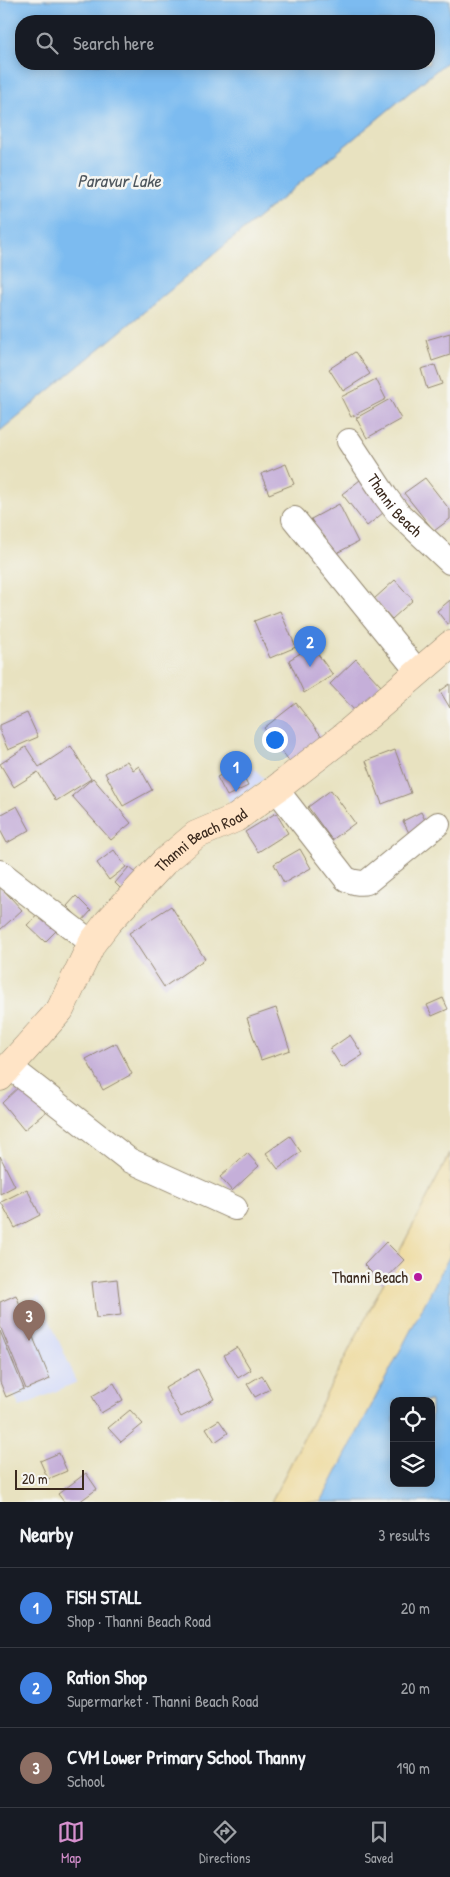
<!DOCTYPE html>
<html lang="en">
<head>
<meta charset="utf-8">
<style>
	:root { --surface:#171b24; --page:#20242c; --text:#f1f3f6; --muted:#9ea1a6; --line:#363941; --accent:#d690ce }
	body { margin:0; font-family:"Patrick Hand",sans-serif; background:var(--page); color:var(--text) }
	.controls { position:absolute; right:15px; bottom:15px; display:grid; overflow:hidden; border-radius:10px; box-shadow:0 2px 12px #0003 }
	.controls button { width:45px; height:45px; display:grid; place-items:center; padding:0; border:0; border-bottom:1px solid var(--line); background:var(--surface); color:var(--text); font:25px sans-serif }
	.scale { position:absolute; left:15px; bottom:12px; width:69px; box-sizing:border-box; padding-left:5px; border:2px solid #3b2a1e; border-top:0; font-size:14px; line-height:18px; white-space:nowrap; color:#3b2a1e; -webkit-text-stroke:4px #f6f6f2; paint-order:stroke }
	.you { position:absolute; left:274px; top:739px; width:18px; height:18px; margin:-12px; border:4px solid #fff; border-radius:50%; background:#1a73e8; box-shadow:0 0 0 8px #1a73e833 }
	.badge { display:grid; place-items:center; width:32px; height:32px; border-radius:50%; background:var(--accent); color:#fff; font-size:16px; font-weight:700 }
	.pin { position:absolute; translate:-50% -41px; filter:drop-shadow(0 1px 2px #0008) }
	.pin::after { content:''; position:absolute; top:26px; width:18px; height:15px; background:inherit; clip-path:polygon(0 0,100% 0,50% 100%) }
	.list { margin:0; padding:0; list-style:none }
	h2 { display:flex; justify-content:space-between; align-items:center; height:65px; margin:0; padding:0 20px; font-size:21px }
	h2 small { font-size:16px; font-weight:400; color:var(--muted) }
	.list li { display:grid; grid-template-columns:32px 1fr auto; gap:15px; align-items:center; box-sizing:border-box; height:80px; padding:0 20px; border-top:1px solid var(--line) }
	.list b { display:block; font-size:19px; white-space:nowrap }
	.list p { margin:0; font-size:16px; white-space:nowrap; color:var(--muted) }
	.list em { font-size:16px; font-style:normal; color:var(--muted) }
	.icon { flex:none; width:28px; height:28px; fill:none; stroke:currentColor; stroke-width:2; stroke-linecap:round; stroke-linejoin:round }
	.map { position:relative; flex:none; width:450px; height:1502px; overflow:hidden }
	.search { position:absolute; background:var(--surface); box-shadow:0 2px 12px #0003; left:15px; right:15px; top:15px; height:55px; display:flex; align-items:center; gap:12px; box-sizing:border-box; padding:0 18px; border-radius:20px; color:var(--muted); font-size:19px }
	.sheet { height:305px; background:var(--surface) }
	nav { display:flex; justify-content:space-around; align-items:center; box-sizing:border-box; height:70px; border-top:1px solid var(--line); background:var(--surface); font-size:14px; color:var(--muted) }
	nav a { display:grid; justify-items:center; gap:2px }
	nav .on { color:var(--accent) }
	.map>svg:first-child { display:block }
</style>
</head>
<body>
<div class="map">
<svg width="450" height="1502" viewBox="0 0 450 1502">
	<rect width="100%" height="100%" fill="#f6f6f2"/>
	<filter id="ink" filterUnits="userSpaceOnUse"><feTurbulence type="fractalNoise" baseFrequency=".02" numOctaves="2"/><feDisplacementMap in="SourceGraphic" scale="10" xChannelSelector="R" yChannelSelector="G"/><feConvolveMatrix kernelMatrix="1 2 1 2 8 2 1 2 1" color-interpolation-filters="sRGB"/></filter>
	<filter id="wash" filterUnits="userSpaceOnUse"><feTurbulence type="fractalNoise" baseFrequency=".0096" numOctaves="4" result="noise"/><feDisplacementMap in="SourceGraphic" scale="20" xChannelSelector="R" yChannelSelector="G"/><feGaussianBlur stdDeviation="1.12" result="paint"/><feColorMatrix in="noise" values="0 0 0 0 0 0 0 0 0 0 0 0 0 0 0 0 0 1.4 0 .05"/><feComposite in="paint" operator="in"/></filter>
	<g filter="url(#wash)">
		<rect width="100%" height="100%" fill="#e8e2c0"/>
		<!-- built -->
		<g fill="#d2d9f9">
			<polygon points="243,758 265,779 231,804 216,776"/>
			<polygon points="39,1296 77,1382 20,1407 0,1368 0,1315"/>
		</g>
		<!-- sand -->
		<polygon fill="#eeda9e" stroke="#94825e" points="450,1153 450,1416 431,1401 394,1401 394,1483 406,1502 271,1502"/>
		<!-- water -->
		<g fill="#7cbbf0" stroke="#5c7287" fill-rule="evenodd">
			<path d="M 0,0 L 450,0 L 450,59 L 0,431 ZM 21,21 L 429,21 L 429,64 L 21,64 Z"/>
			<path d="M 450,1255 L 450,1502 L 321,1502 ZM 394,1401 L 431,1401 L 431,1483 L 394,1483 Z"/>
		</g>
		<g id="blocks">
			<!-- building -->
			<g fill="#c5afd9">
				<polygon points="450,333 450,355 432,361 426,340"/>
				<polygon points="355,352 370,374 343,391 329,369"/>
				<polygon points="435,365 442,384 427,389 421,369"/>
				<polygon points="376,379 386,399 351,417 341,397"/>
				<polygon points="390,399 401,419 367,438 356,418"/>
				<polygon points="286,464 294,484 269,494 261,474"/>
				<polygon points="369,473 394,504 367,526 342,494"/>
				<polygon points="425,478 450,510 450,519 434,531 404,493"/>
				<polygon points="339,504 358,542 331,556 311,519"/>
				<polygon points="395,580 413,600 392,619 374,599"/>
				<polygon points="450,600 450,622 447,624 437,611"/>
				<polygon points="280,611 296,647 270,658 254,621"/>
				<polygon points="312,646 333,675 304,693 289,660"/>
				<polygon points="356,659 381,686 355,711 330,684"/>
				<polygon points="450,684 450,708 440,691"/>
				<polygon points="296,703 323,738 291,763 264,728"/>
				<polygon points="27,713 38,737 8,750 0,732 0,725"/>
				<polygon points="71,746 91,779 56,801 38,772 14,787 0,764 26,747 39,767"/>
				<polygon points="395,750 411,793 382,804 366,761"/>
				<polygon points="127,761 133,770 139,766 152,790 123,806 105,773"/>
				<polygon points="238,766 248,786 227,796 217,777"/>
				<polygon points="93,778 131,823 111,840 72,796"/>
				<polygon points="331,790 355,823 332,840 308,807"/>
				<polygon points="17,806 30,830 7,843 0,830 0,815"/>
				<polygon points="421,812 429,828 411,837 403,821"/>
				<polygon points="276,813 288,833 258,852 245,832"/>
				<polygon points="300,849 311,868 284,883 274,864"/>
				<polygon points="114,850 126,867 109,880 97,863"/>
				<polygon points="129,867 142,878 127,895 115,883"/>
				<polygon points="0,886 22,910 0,930"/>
				<polygon points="76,896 91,911 82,921 67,906"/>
				<polygon points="171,906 205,959 164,987 129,933"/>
				<polygon points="43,910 60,927 45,942 27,925"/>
				<polygon points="443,998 448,1009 432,1016 427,1005"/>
				<polygon points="276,1008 290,1050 261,1060 247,1018"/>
				<polygon points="350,1035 363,1055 342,1068 330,1049"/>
				<polygon points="116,1043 132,1074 103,1090 86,1059"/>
				<polygon points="24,1082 47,1111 24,1130 2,1103"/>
				<polygon points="290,1136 301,1152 278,1169 266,1153"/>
				<polygon points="247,1153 259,1166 232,1191 220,1177"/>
				<polygon points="0,1156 15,1186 0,1194"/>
				<polygon points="27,1189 40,1215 15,1228 1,1202"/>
				<polygon points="386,1242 404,1260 382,1283 364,1265"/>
				<polygon points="117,1279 121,1315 96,1318 92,1282"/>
				<polygon points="16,1295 50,1379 26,1389 0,1326 0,1302"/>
				<polygon points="0,1331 24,1389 6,1397 0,1382"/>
				<polygon points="237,1347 251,1370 238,1378 224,1355"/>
				<polygon points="198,1369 214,1399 181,1417 165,1388"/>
				<polygon points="262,1375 270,1389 255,1397 247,1384"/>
				<polygon points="114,1383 123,1400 101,1413 92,1396"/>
				<polygon points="130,1410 143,1424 121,1442 108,1428"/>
				<polygon points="219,1420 228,1433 215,1442 206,1428"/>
				<polygon points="59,1453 67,1471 48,1479 40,1461"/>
				<polygon points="86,1473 97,1489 79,1502 64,1502 58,1494"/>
			</g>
		</g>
	</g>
	<g filter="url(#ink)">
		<use href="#blocks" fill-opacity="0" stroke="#92866f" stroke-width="1"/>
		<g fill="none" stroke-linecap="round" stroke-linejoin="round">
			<defs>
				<g id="minor">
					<path id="s1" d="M 349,441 L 386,497 L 398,513 L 450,562"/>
					<polyline points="294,519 418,672"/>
					<path d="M 276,789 L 346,879 C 353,882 359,884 367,882 L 438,824"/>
					<polyline points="0,872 92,943"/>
					<polyline points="10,1067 129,1160 235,1208"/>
				</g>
				<g id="secondary">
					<path id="s2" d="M 0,1077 L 60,1010 L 92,943 L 108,922 L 164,862 L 196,835 L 236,818 L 276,789 L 343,737 L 450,645"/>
				</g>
			</defs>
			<!-- minor casing -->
			<use href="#minor" stroke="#92866f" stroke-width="26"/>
			<!-- secondary casing -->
			<use href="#secondary" stroke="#92866f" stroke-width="29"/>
			<!-- minor -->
			<use href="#minor" stroke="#fff" stroke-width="24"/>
			<!-- secondary -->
			<use href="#secondary" stroke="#ffe4c6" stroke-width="28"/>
		</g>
	</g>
	<!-- markers -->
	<circle fill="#b5179e" stroke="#f6f6f2" stroke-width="2" cx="418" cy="1277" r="5"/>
	<g text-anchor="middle" stroke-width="5" stroke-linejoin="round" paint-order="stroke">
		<!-- street labels -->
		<g font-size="16" fill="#3b2a1e" stroke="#f6f6f2">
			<text dy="6" stroke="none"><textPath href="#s1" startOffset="79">Thanni Beach</textPath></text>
			<text dy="6" stroke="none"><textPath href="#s2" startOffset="316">Thanni Beach Road</textPath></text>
		</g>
		<!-- poi labels -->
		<g font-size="16" fill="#3b2a1e" stroke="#f6f6f2" text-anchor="end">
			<text x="408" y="1283">Thanni Beach</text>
		</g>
		<!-- water labels -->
		<g font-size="18" font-style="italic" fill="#4e565d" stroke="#f6f6f2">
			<text x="119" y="187">Paravur Lake</text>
		</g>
	</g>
</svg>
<div class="controls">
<button><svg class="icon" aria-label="locate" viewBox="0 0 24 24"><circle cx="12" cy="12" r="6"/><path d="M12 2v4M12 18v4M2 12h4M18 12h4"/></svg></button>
<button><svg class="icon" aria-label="layers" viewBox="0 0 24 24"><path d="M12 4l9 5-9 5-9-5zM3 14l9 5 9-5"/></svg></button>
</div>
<div class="scale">20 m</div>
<div class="you"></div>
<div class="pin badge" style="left:236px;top:792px;background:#3f7fe0">1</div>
<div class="pin badge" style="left:310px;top:667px;background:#3f7fe0">2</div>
<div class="pin badge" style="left:29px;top:1341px;background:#8d6e63">3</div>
<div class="search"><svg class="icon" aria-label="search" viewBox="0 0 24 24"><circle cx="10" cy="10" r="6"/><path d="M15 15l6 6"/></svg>Search here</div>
</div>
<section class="sheet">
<h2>Nearby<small>3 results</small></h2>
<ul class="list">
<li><span class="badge" style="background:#3f7fe0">1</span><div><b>FISH STALL</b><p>Shop · Thanni Beach Road</p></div><em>20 m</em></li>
<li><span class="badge" style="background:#3f7fe0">2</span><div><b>Ration Shop</b><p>Supermarket · Thanni Beach Road</p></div><em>20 m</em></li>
<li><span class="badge" style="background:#8d6e63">3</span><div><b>CVM Lower Primary School Thanny</b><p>School</p></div><em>190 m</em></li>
</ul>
</section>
<nav>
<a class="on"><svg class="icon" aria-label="map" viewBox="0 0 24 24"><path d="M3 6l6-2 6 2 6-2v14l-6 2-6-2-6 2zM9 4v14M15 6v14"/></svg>Map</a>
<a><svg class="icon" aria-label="directions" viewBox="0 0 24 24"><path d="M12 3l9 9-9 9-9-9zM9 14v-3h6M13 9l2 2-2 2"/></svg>Directions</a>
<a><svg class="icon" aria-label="saved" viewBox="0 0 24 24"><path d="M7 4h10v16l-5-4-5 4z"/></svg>Saved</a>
</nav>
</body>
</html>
